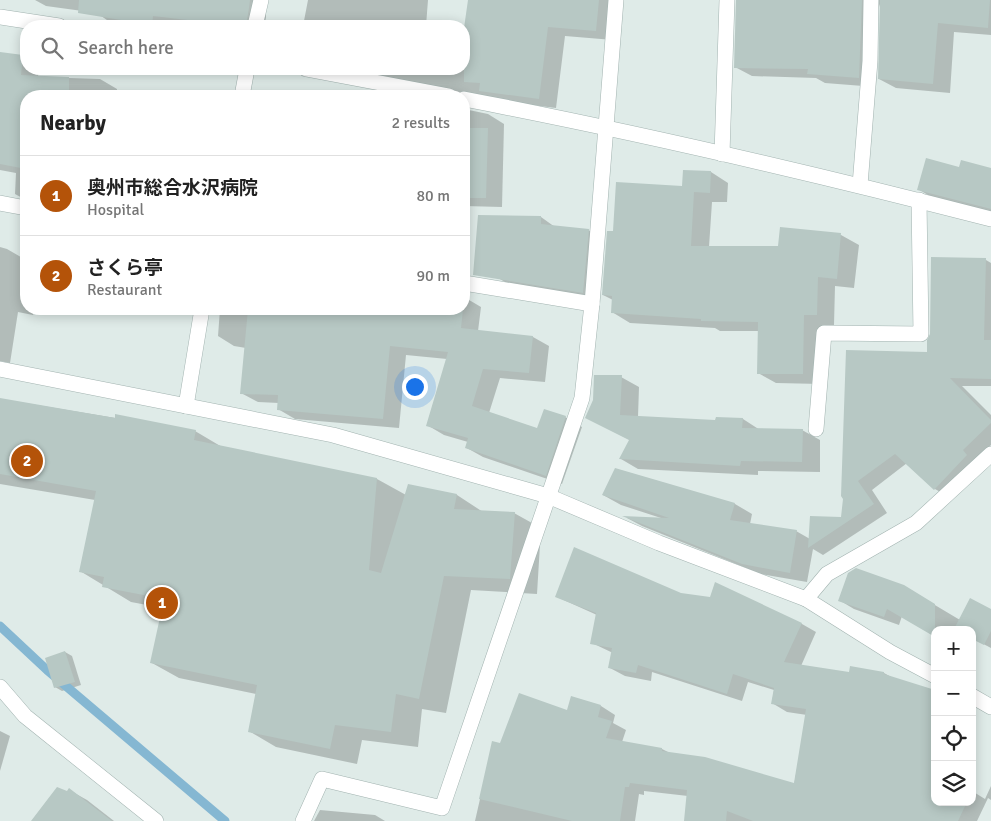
<!DOCTYPE html>
<html lang="en">
<head>
<meta charset="utf-8">
<style>
	:root { --surface:#fff; --page:#f6f6f6; --text:#222; --muted:#767676; --line:#e0e0e0; --accent:#b45309 }
	body { margin:0; font-family:Signika,"Noto Sans JP",sans-serif; background:var(--page); color:var(--text) }
	.controls { position:absolute; right:15px; bottom:15px; display:grid; overflow:hidden; border-radius:10px; box-shadow:0 2px 12px #0003 }
	.controls button { width:45px; height:45px; display:grid; place-items:center; padding:0; border:0; border-bottom:1px solid var(--line); background:var(--surface); color:var(--text); font:25px sans-serif }
	.you { position:absolute; left:414px; top:386px; width:18px; height:18px; margin:-12px; border:4px solid #fff; border-radius:50%; background:#1a73e8; box-shadow:0 0 0 8px #1a73e833 }
	.badge { display:grid; place-items:center; width:32px; height:32px; border-radius:50%; background:var(--accent); color:#fff; font-size:16px; font-weight:700 }
	.pin { position:absolute; translate:-50% -50%; border:2px solid #fff; box-shadow:0 1px 5px #0006 }
	.list { margin:0; padding:0; list-style:none }
	h2 { display:flex; justify-content:space-between; align-items:center; height:65px; margin:0; padding:0 20px; font-size:21px }
	h2 small { font-size:16px; font-weight:400; color:var(--muted) }
	.list li { display:grid; grid-template-columns:32px 1fr auto; gap:15px; align-items:center; box-sizing:border-box; height:80px; padding:0 20px; border-top:1px solid var(--line) }
	.list b { display:block; font-size:19px; white-space:nowrap }
	.list p { margin:0; font-size:16px; white-space:nowrap; color:var(--muted) }
	.list em { font-size:16px; font-style:normal; color:var(--muted) }
	.icon { flex:none; width:28px; height:28px; fill:none; stroke:currentColor; stroke-width:2; stroke-linecap:round; stroke-linejoin:round }
	.map { position:relative; flex:none; width:991px; height:821px; overflow:hidden }
	.search { position:absolute; background:var(--surface); box-shadow:0 2px 12px #0003; left:20px; top:20px; width:450px; height:55px; display:flex; align-items:center; gap:12px; box-sizing:border-box; padding:0 18px; border-radius:20px; color:var(--muted); font-size:19px }
	.panel { position:absolute; background:var(--surface); box-shadow:0 2px 12px #0003; left:20px; top:90px; width:450px; height:225px; border-radius:20px }
	.map>svg:first-child { display:block }
</style>
</head>
<body>
<div class="map">
<svg width="991" height="821" viewBox="0 0 991 821">
	<rect width="100%" height="100%" fill="#dfebe8"/>
	<!-- shadow -->
	<g fill="#0003">
		<polygon points="35,0 266,0 266,18 264,26 124,26 114,25 97,13 46,6"/>
		<polygon points="308,0 428,0 426,26 429,26 303,26"/>
		<polygon points="469,0 614,0 613,40 565,36 556,108 483,99 390,81 379,75 340,69 464,69 464,30 466,30"/>
		<polygon points="737,0 991,0 991,35 954,32 950,93 896,88 879,79 881,1 878,10 876,87 825,83 816,78 752,76 735,67"/>
		<polygon points="0,54 26,58 26,69 39,69 38,77 100,79 117,89 117,96 26,96 26,200 15,194 16,173 0,170"/>
		<polygon points="464,109 488,114 504,124 502,207 464,206"/>
		<polygon points="960,169 991,169 991,213 933,198 918,189"/>
		<polygon points="711,172 728,183 727,202 712,202 709,247 779,248 781,228 841,235 859,245 854,288 835,286 834,325 822,325 821,384 776,383 758,373 759,331 720,331 715,328 630,323 612,312 613,300 603,295 615,233 683,187"/>
		<polygon points="541,217 555,227 588,230 602,238 597,300 512,286 498,278"/>
		<polygon points="0,247 7,249 26,260 26,309 35,309 33,315 18,312 10,363 0,361"/>
		<polygon points="932,258 986,260 991,263 991,386 962,386 991,415 991,445 976,459 949,497 935,489 907,463 872,490 887,513 823,555 813,549 807,582 761,574 642,526 627,518 661,518 621,505 603,495 616,469 735,504 752,514 750,524 796,531 810,539 842,518 844,498 928,353 932,334"/>
		<polygon points="464,297 481,307 478,331 533,337 549,346 545,382 500,378 489,413 538,429 565,417 582,427 562,484 483,457 467,448 468,442 444,435 427,425 447,359 406,355 399,428 295,419 278,409 279,403 258,402 241,393 246,348 234,346 218,336 220,309 369,309 401,312 402,309 464,309"/>
		<polygon points="621,377 639,387 638,417 717,421 743,419 760,430 802,430 820,440 820,472 758,471 758,475 638,469 621,459 630,440 587,418"/>
		<polygon points="0,399 195,431 222,447 377,479 406,495 457,495 483,512 514,513 541,528 537,594 471,590 446,713 422,709 418,747 362,740 357,764 276,747 249,731 256,694 179,678 152,663 163,608 131,602 80,571 95,500 0,484"/>
		<polygon points="903,586 960,620 991,610 991,648 972,638 972,630 935,630 902,616 899,625 854,609 839,600"/>
		<polygon points="681,594 802,624 816,632 801,666 850,673 884,673 893,678 935,802 972,802 972,791 985,799 991,786 991,800 988,798 977,821 685,821 688,796 644,791 644,795 639,794 635,821 475,821 493,742 501,744 568,711 601,706 615,715 613,723 626,730 622,742 662,749 670,753 794,785 807,715 787,712 772,703 774,690 748,682 742,701 652,672 651,681 625,676 610,668 613,653 592,643 597,615 557,597"/>
		<polygon points="65,652 72,656 81,685 62,691 55,687"/>
		<polygon points="0,731 10,736 0,771"/>
		<polygon points="69,790 87,800 114,821 33,821"/>
		<polygon points="320,810 375,815 385,821 314,821"/>
	</g>
	<g fill="none" stroke-linecap="round" stroke-linejoin="round">
		<!-- stream -->
		<polyline stroke="#85b7d2" stroke-width="9" points="0,626 47,670 225,821"/>
	</g>
	<!-- building -->
	<g fill="#b7c8c4">
		<polygon points="79,0 250,0 249,8 246,26 196,26 196,21 153,16 152,25 78,13"/>
		<polygon points="468,0 599,0 596,31 548,27 539,99 479,91 480,83 464,82 464,28"/>
		<polygon points="736,0 862,0 859,78 807,74 808,69 734,68"/>
		<polygon points="880,0 990,0 988,28 938,23 933,84 878,79"/>
		<polygon points="0,52 23,55 21,75 69,77 69,96 26,96 26,169 0,164"/>
		<polygon points="464,128 488,128 486,198 464,198"/>
		<polygon points="926,158 959,167 961,160 991,168 991,209 917,190"/>
		<polygon points="683,170 711,171 710,193 694,192 691,246 778,246 780,227 841,233 837,279 818,277 817,315 804,315 803,374 757,374 758,322 701,321 701,319 611,313 612,296 602,295 607,231 613,231 616,182 682,186"/>
		<polygon points="478,215 541,216 541,224 589,229 583,293 473,275"/>
		<polygon points="931,257 986,258 984,340 991,340 991,379 950,378 991,420 991,423 963,450 967,455 934,490 895,454 858,481 874,504 808,548 810,516 841,517 843,499 841,496 846,350 927,352 927,340 930,334"/>
		<polygon points="248,309 463,309 461,328 533,336 529,373 483,369 472,406 537,428 544,409 566,416 546,476 465,448 468,438 426,426 448,352 390,346 383,419 277,410 278,395 240,394"/>
		<polygon points="594,375 622,375 620,415 715,420 716,417 743,418 742,428 803,429 802,462 741,461 740,466 619,459 629,440 585,418 593,400"/>
		<polygon points="0,398 115,418 115,414 196,430 194,440 377,478 369,570 381,573 408,484 457,494 454,509 515,512 510,579 444,576 419,699 396,694 391,732 335,725 330,749 248,732 257,685 150,663 164,599 102,587 104,577 79,572 96,491 0,474"/>
		<polygon points="615,468 735,503 730,520 797,530 790,573 742,564 622,516 669,518 602,495"/>
		<polygon points="574,547 681,593 710,597 715,582 802,623 784,662 849,672 850,666 884,672 884,674 935,690 935,802 967,802 958,821 753,821 727,811 726,821 684,821 687,790 630,783 629,787 625,787 620,821 572,821 479,799 492,741 500,743 519,693 567,710 571,696 601,705 598,717 612,721 606,738 662,748 662,751 705,757 794,783 806,709 771,704 774,688 733,674 727,694 638,665 636,673 608,668 612,648 590,644 596,613 555,597"/>
		<polygon points="856,568 904,585 935,604 935,637 887,609 884,617 838,601 848,573"/>
		<polygon points="970,598 991,609 991,631 984,645 972,639 972,630 954,629"/>
		<polygon points="65,651 75,682 54,688 45,658"/>
		<polygon points="57,787 67,791 69,788 112,821 31,821"/>
	</g>
	<g fill="none" stroke-linecap="round" stroke-linejoin="round">
		<defs>
			<g id="minor">
				<polyline points="0,17 59,26"/>
				<polyline points="255,26 261,0"/>
				<polyline points="306,69 449,96"/>
				<polyline points="242,96 247,69"/>
				<path d="M 464,99 C 641,133 816,174 991,219"/>
				<polyline points="722,154 727,0"/>
				<polyline points="860,185 870,61 871,0"/>
				<polyline points="0,203 26,208"/>
				<polyline points="464,283 592,304"/>
				<polyline points="0,369 333,435 548,496 659,543 806,599 890,652 935,676"/>
				<polyline points="186,406 202,309"/>
				<polyline points="816,429 824,333 921,334 919,200"/>
				<polyline points="806,599 827,574 916,523 991,454"/>
				<polyline points="0,687 25,716 156,821"/>
				<polyline points="972,696 991,707"/>
				<polyline points="303,821 322,779 442,808 582,398 592,304 616,0"/>
			</g>
		</defs>
		<!-- minor casing -->
		<use href="#minor" stroke="#a2b3b0" stroke-width="16"/>
		<!-- minor -->
		<use href="#minor" stroke="#fff" stroke-width="15"/>
	</g>
</svg>
<div class="controls">
<button>+</button>
<button>−</button>
<button><svg class="icon" aria-label="locate" viewBox="0 0 24 24"><circle cx="12" cy="12" r="6"/><path d="M12 2v4M12 18v4M2 12h4M18 12h4"/></svg></button>
<button><svg class="icon" aria-label="layers" viewBox="0 0 24 24"><path d="M12 4l9 5-9 5-9-5zM3 14l9 5 9-5"/></svg></button>
</div>
<div class="you"></div>
<div class="pin badge" style="left:162px;top:603px">1</div>
<div class="pin badge" style="left:27px;top:461px">2</div>
<div class="search"><svg class="icon" aria-label="search" viewBox="0 0 24 24"><circle cx="10" cy="10" r="6"/><path d="M15 15l6 6"/></svg>Search here</div>
<section class="panel">
<h2>Nearby<small>2 results</small></h2>
<ul class="list">
<li><span class="badge">1</span><div><b>奥州市総合水沢病院</b><p>Hospital</p></div><em>80 m</em></li>
<li><span class="badge">2</span><div><b>さくら亭</b><p>Restaurant</p></div><em>90 m</em></li>
</ul>
</section>
</div>
</body>
</html>
